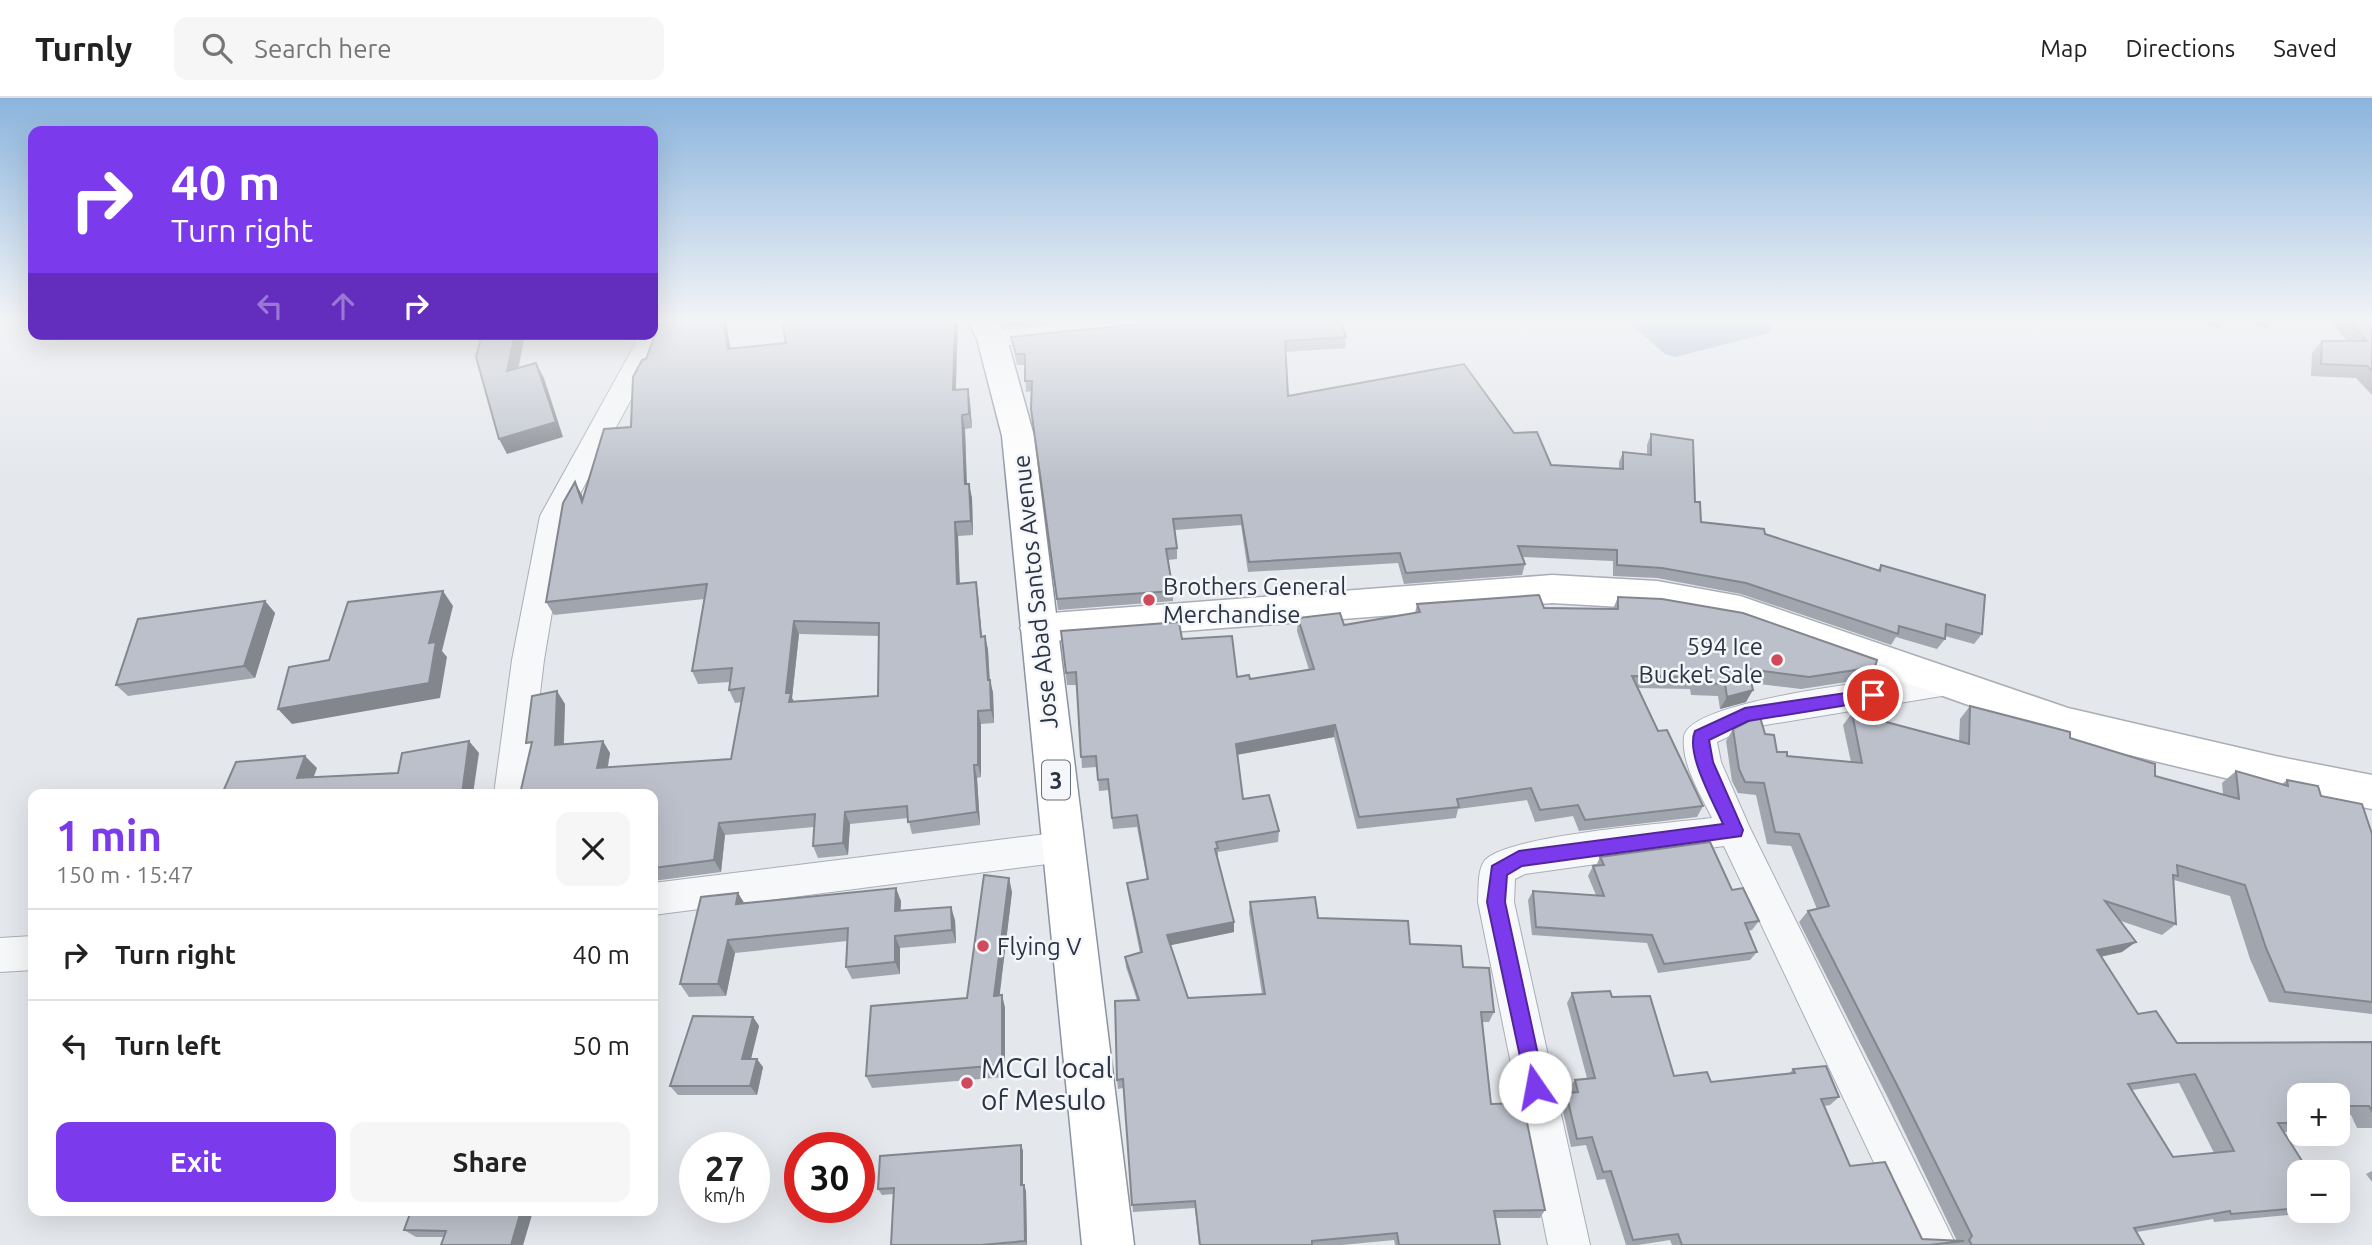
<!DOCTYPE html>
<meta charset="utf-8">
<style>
:root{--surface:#fff;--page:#f6f6f6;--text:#222;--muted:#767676;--line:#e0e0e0;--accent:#7c3aed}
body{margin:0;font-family:Ubuntu,sans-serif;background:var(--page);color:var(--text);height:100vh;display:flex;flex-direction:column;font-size:26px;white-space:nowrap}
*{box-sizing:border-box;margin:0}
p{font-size:23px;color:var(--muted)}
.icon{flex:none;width:38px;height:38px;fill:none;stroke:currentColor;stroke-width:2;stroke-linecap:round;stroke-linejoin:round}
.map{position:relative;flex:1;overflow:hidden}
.sheet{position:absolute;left:28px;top:691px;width:630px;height:427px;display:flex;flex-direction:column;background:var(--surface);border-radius:14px;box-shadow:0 7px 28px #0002}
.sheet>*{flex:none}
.guide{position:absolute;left:28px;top:28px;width:630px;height:214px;border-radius:14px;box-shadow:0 7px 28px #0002;background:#7c3aed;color:#fff;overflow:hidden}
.controls{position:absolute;left:2287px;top:985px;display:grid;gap:14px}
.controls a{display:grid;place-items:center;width:63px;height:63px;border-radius:14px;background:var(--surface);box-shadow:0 7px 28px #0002;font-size:35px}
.speed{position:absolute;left:679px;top:1034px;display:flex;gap:14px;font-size:35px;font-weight:700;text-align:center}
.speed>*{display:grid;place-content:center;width:91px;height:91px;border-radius:50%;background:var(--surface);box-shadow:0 7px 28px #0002;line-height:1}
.speed small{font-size:18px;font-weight:400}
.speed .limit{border:10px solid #d22;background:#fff;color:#111}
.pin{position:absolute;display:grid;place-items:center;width:60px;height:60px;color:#fff;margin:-30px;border:4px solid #fff;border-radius:50%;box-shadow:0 2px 7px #0007}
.me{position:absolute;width:77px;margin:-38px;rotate:348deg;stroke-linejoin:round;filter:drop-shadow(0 0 5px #0008)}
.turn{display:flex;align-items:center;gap:24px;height:147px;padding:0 28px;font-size:32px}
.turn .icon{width:91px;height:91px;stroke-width:2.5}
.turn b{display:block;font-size:49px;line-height:60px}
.lanes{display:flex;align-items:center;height:66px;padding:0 28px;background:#0003;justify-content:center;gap:35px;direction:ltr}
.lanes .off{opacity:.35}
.round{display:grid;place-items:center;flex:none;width:74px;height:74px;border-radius:14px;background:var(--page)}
.headline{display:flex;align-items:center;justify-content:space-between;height:119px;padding:0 28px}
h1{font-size:42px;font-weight:600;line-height:52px;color:var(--accent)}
.button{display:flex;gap:14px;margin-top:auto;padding:14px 28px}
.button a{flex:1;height:80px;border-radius:14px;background:var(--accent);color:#fff;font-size:28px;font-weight:600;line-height:80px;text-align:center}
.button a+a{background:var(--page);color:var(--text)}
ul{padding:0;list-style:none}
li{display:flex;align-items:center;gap:21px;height:91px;padding:0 28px;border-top:2px solid var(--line)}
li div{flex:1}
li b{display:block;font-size:26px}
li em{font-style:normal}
header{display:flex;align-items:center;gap:42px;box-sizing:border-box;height:98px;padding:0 35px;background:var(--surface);border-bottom:2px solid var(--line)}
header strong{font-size:33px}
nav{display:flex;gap:38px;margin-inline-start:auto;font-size:24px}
.search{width:490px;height:63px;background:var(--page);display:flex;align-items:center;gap:18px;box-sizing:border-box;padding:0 24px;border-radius:14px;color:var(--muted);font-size:26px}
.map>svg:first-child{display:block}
</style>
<header>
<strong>Turnly</strong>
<div class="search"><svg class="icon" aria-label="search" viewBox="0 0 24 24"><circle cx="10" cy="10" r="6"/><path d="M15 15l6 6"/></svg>Search here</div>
<nav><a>Map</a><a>Directions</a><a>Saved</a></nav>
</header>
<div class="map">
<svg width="2372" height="1147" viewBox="0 0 2372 1147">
<rect width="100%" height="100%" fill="#e4e7ec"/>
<polygon fill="#9fb4cc" points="1627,223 1768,223 1773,229 1769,235 1675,259 1665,256"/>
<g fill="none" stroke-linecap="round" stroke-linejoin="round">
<defs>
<g id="minor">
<polygon points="1097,223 1180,223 1177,228 1168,231 992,249 983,247 979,241 983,235 992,233"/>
<polygon points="653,229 663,236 660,248 568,418 544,562 528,696 494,696 512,562 540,418 634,248 637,236 653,236"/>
<path d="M1949,573L1960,577L1965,586L1960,595L1747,630L1717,644L1721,664L1749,728L1956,1147H1913L1724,748L1525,776L1515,781L1514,804L1590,1147H1548L1478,804C1479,792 1477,772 1485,762C1508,737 1671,725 1712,720C1701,697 1681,666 1684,639C1687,600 1911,579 1949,573Z"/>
<polygon points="1063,734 1075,738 1080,749 1075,760 1063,764 653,817 653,785"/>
<polygon points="33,838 33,872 0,874 0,840"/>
</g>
<polygon id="secondary" points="1552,477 1657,483 1740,498 2068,610 2275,658 2372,677 2372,711 2275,692 2067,642 1737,525 1657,511 1552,505 1039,544 1026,540 1020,530 1026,520 1039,516"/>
<polygon id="trunk" points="968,223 998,223 1007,241 1034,338 1134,1147 1082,1147 1002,338 977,241"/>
</defs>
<use href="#minor" stroke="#a9aeb7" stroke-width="2"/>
<use href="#secondary" stroke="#a9aeb7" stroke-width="3"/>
<use href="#trunk" stroke="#8b94a3" stroke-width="3"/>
<use href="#minor" fill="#f7f8fa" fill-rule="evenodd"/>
<use href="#secondary" fill="#fff" fill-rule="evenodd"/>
<use href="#trunk" fill="#fff" fill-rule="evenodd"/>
</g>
<g fill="#a1a5ae" fill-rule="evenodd">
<path d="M656,223H727V230L730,250L786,245L782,223H958L956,292L968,291L970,305L972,330L965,331L967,386L972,400L973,437L958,438L960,486L976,484L978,497L982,539L985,538L988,552L990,582L993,595L994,625L981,626V679L977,680L980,727L912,736L908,720L850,726L848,757L818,760L813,748L814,729L725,737L721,774L653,783V696L530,651L565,606L564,646L610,655L608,669L731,661L742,604L735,605L729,592L730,584L698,586L692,573L704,501L554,517L546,504L583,400L631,329L646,261L658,228ZM799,536L879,538L878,598L794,603L792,600Z"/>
<polygon points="1002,223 1074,223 1005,229"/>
<polygon points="2194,223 2224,223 2218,230"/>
<polygon points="2238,223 2273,223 2268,230"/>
<polygon points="2330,223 2372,223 2372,297 2356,280 2311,278 2312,255 2322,243 2347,243"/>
<polygon points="1011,239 1346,239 1345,250 1286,254 1288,298 1514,335 1551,367 1619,371 1619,364 1623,354 1647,357 1647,347 1651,336 1695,404 1701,424 1765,436 1878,472 1881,467 1982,536 1974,546 1945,538 1945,541 1937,551 1896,539 1891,547 1741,496 1657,480 1613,478 1613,463 1522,459 1525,466 1522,477 1404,486 1398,465 1248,474 1241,427 1175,432 1177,450 1177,461 1168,462 1173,493 1173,503 1058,512 1031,311 1031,293 1026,294 1025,267 1017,267"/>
<polygon points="1618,499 1875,569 1866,581 1801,591 1751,585 1746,604 1720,611 1718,598 1691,597 1690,591 1638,590 1658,633 1703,708 1697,719 1579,733 1573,718 1535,724 1527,702 1458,711 1456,720 1357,731 1334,639 1237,657 1243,701 1279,733 1278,744 1218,754 1218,761 1234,824 1234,834 1170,847 1188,900 1262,896 1249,815 1250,804 1318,820 1410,846 1463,869 1494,914 1489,924 1482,924 1491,1006 1545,1112 1540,1120 1495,1120 1500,1147 1395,1147 1394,1142 1342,1147 1199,1147 1195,1110 1133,1114 1123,990 1118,991 1117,982 1137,902 1126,869 1125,859 1140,855 1128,795 1127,785 1147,781 1137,729 1113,731 1109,692 1099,693 1097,669 1082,670 1077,587 1067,587 1061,533 1182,541 1237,579 1250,581 1309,572 1297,533 1298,520 1344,527 1415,515 1417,506 1613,511"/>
<polygon points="265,503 275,515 255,580 128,598 116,587"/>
<path d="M1970,608L2070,640L2155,678L2223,696L2222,685L2236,673L2282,686L2287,682L2321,698L2372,736V916L2269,904L2250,861L2230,798L2174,782L2176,826L2162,837L2121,823L2122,854L2101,859L2138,916L2177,945L2372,944V1030H2357L2351,1017H2338V998H2300V1033L2284,1034L2300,1074V1113H2316L2310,1115L2214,1124L2213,1121L2137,1134L2144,1147H1672L1670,1142L1638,1147H1626L1605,1081L1597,1082L1586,1047L1571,1049L1561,1004L1566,995H1570L1569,990L1575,982L1587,980L1567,905L1572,895L1612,899L1674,978L1711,984L1789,976L1793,971L1839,999L1830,1007L1824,1008L1850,1068L1922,1141L1957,1143L1888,1000L1799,824L1808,813L1817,811L1791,748L1767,746L1756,697L1738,695L1732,683L1726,643L1733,631L1765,636L1777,654L1787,658L1851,664L1843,627L1852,615L1959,643L1960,621ZM2179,985L2214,1055L2173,1059L2132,992Z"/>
<polygon points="1600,759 1732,792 1759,823 1752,832 1748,833 1757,854 1750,862 1658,875 1647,845 1532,837 1528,802 1533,793 1596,797 1588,778 1593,768 1596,768"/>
<polygon points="1012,794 999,898 1002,897 1005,910 1005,979 872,990 866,978 967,900"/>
<polygon points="738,795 744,805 901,803 900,812 955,822 956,845 900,850 900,876 852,881 846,869 847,843 735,855 726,898 689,899 680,886"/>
<polygon points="753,919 759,928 751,961 763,969 757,997 678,997 670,988"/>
<polygon points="1021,1047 1023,1053 1023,1087 1026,1093 1027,1147 891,1147 894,1096 882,1097 878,1091"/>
<polygon points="2372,1073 2372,1084 2366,1076"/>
<polygon points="411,1113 533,1113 523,1147 441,1147 444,1139 416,1139 404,1132"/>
</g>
<g fill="#83868d">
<polygon points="723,223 727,223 727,230 733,265 728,251"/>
<polygon points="955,223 958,223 955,306 953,292"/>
<polygon points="515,236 525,236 515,288 507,273"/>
<polygon points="536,265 544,280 563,339 507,356 499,341"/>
<polygon points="968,291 970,305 972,330 969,316"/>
<polygon points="962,317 965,331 967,400 965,386"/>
<polygon points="575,384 582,397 589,418 582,404"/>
<polygon points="969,386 972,400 973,437 971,423"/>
<polygon points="955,424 958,438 960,499 957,486"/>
<polygon points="976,484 978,497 983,552 981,539"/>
<polygon points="443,493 453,508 442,553 447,559 440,600 292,626 278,611 429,545"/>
<polygon points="265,503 275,515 255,580 244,568"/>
<polygon points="794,523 799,536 792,600 796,608 794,617 786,595"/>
<polygon points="985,538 988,552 990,595 988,582"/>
<polygon points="990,582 993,595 994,625 991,612"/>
<polygon points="1753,592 1746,604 1720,611 1727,599"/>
<polygon points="557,593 565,606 563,660 555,647"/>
<polygon points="978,613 981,626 981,679 978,667"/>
<polygon points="1335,627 1334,639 1235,657 1236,646"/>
<polygon points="469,643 479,655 473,696 462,696"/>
<polygon points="603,643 610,655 605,682 597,670"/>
<polygon points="305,658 317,670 309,692 297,680"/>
<polygon points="974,667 977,680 980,727 977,714"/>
<polygon points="845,714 850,726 848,757 843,745"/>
<polygon points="719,725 725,737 721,774 714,762"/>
<polygon points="1009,780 1012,794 998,911 994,898"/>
<polygon points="896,790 901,803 900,826 895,813"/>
<polygon points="738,795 746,808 736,806"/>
<polygon points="951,809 955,822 956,845 952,832"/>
<polygon points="1234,824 1234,834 1167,848 1167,837"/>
<polygon points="895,838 900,850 900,876 895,864"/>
<polygon points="728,842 735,855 726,898 718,886"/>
<polygon points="2136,844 2122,854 2083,862 2097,852"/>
<polygon points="1002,897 1005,910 1005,979 1002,967"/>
<polygon points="753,919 759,928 749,969 742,961"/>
<polygon points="757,961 763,969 757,997 750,988"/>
<polygon points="1021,1047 1023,1053 1023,1093 1021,1087"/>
<polygon points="1024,1087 1026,1093 1027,1147 1025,1143"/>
<polygon points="521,1113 533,1113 523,1147 511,1147"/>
</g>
<g fill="#bbc0ca" stroke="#83868d" stroke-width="2" fill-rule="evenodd">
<path d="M660,223H723L728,251L786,245L782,223H955L953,292L968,291L969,316L962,317L965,386H969L971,423L955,424L957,486L976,484L981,539L985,538L988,582H990L991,612L978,613V667H974L977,714L908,724L907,708L845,714L843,745L813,748L815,716L719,725L714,762L653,770V696H520L532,644L526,645L532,598L557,593L555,647L603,643L597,670L731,661L744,590L729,592L732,570L692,573L707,486L546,504L563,405L575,384L582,404L604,331L631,329L633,279L642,262L646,261ZM794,523L879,525L878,598L789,604L791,595H786Z"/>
<polygon points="1169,223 1341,223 1346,239 1285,243 1288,298 1464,266 1514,335 1537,334 1551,367 1623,371 1623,354 1651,357 1651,336 1693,342 1695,404 1700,404 1701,424 1764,431 1765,436 1880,473 1881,467 1985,497 1982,536 1946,526 1945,541 1899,528 1898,536 1746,485 1662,470 1617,467 1617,452 1518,448 1525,466 1406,475 1400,455 1249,464 1241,417 1173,421 1177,450 1166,451 1173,493 1057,501 1031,311 1032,283 1025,283 1025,256 1016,256 1011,239"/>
<polygon points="2350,223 2372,223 2372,273 2367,268 2321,266 2322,243 2367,243"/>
<polygon points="482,236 515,236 507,273 536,265 556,324 499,341 476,259"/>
<polygon points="443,493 429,545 436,544 429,585 278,611 289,569 329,562 348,504"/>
<polygon points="1539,497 1544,510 1618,511 1618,499 1662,501 1743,515 1877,562 1875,569 1809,579 1748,571 1753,592 1727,599 1725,586 1697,585 1696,579 1632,578 1658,633 1667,632 1703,708 1585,722 1578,707 1540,712 1531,690 1457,701 1459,709 1359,719 1335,627 1236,646 1243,701 1269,697 1279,733 1216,744 1218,750 1215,751 1234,824 1167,837 1188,900 1265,896 1250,804 1315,799 1318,820 1408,823 1410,846 1461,848 1463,869 1489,870 1494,914 1481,914 1491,1006 1523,1005 1545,1112 1494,1113 1500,1147 1399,1147 1397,1135 1312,1143 1312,1147 1200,1147 1195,1103 1132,1107 1123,981 1117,982 1115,903 1139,902 1125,859 1142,854 1127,785 1148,781 1137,717 1112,720 1108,681 1098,682 1096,658 1081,659 1076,574 1066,575 1061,533 1179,524 1182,541 1232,538 1237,579 1249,577 1250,581 1314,571 1298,520 1340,515 1344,527 1420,514 1417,506"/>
<polygon points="265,503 244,568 116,587 138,521"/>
<path d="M1970,608L2070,634V640L2155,666V678L2239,701L2236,673L2288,688L2287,682L2318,688L2321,698L2362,706L2372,736V904L2285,894L2266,850L2245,787L2177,767L2178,778L2173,777L2176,826L2105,803L2136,844L2097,852L2138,916L2156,913L2177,945L2372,944V1013L2369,1008H2338V998H2300V1025H2278L2309,1074H2300V1110L2231,1116L2230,1113L2134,1130L2144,1147H1972L1969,1142L1972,1138L1899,991L1808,813L1829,808L1799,736L1775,734L1764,685L1745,684L1739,671L1733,631L1755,620L1760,619L1765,636L1774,637L1777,654H1787V658L1862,665L1852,615L1969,646ZM2195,976L2234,1053L2173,1059L2128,986Z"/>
<polygon points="469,643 462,696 222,696 236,664 305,658 297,680 398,675 402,655"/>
<polygon points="1710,744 1732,792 1743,790 1759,823 1745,825 1757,854 1664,866 1652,837 1536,829 1533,793 1604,798 1593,768 1604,767 1600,759"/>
<polygon points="984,777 1009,780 994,898 1002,897 1002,967 866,978 871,908 967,900"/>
<polygon points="896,790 895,813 951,809 952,832 895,838 895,864 846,869 848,830 728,842 718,886 680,886 701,799 738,795 736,806"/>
<polygon points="1610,893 1612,899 1650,898 1674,978 1707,974 1711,984 1795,975 1793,971 1826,968 1839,999 1821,1001 1850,1068 1885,1064 1922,1141 1964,1143 1929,1147 1682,1147 1678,1136 1633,1142 1611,1073 1603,1074 1592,1039 1577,1041 1566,995 1578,994 1575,982 1595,980 1572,895"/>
<polygon points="693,918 753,919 742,961 757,961 750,988 670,988"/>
<polygon points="1021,1047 1021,1087 1024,1087 1025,1143 981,1147 891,1147 894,1090 878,1091 880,1058"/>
<polygon points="411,1113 521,1113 511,1147 441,1147 446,1133 404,1132"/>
</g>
<linearGradient id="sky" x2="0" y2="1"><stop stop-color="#8bb4dd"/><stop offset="0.58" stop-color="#f3f4f6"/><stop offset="1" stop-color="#f3f4f6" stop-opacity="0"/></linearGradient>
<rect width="2372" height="383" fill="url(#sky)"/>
<path fill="#7c3aed" stroke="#51269a" stroke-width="2" d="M1873,591L1881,597L1878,602L1748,623L1709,642L1713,664L1743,732L1741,738L1522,768L1507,777L1505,804L1545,989L1543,996L1535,999L1528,996L1487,804L1492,768L1519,753L1723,726C1714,705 1685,655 1695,633L1745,610Z"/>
<g fill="#d1495b" stroke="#f4f6f9" stroke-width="2.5">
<circle cx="1149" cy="502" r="7"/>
<circle cx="1777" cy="562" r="7"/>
<circle cx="983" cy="848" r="7"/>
<circle cx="967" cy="985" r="7"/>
</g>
<g text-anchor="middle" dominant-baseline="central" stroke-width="5" stroke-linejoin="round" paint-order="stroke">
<rect fill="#f4f6f9" stroke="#676e7b" stroke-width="2" x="1042" y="662.5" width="28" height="39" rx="5"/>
<g font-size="23" font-weight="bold" fill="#2b3445">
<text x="1056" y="682">3</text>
</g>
<g font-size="24" fill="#2b3445" stroke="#f4f6f9" text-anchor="start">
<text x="1163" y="488">Brothers General<tspan x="1163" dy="28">Merchandise</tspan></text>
<text x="1763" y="548" text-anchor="end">594 Ice<tspan x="1763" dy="28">Bucket Sale</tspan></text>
<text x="997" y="848">Flying V</text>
</g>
<g font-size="24" fill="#2b3445" stroke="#f4f6f9">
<text transform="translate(1035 494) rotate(-96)">Jose Abad Santos Avenue</text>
</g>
<g font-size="28" fill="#2b3445" stroke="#f4f6f9" text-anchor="start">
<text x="981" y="969">MCGI local<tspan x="981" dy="32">of Mesulo</tspan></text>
</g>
</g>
</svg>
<div class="controls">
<a>+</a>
<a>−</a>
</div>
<div class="speed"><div>27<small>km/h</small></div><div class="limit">30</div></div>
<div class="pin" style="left:1873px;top:597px;background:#d93025"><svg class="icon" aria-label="arrive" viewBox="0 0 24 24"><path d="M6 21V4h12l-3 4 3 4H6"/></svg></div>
<svg class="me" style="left:1535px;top:989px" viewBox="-20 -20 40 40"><circle r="19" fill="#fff"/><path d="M0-13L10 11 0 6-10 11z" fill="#7c3aed"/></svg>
<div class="guide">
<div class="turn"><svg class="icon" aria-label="right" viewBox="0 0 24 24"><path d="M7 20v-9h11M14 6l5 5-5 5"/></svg><div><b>40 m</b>Turn right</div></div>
<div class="lanes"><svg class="icon off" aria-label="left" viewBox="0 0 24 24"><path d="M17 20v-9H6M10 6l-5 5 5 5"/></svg><svg class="icon off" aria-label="ahead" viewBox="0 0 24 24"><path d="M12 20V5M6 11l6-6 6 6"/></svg><svg class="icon" aria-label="right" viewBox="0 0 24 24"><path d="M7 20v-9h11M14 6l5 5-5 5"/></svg></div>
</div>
<section class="sheet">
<div class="headline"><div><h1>1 min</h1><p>150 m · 15:47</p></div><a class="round"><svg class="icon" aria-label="close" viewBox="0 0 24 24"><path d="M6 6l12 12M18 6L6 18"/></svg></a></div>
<ul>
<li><svg class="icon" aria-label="right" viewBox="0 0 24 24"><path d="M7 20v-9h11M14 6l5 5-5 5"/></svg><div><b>Turn right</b></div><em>40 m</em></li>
<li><svg class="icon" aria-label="left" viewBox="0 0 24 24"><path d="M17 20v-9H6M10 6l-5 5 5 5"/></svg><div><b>Turn left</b></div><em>50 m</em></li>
</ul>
<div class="button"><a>Exit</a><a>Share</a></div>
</section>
</div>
